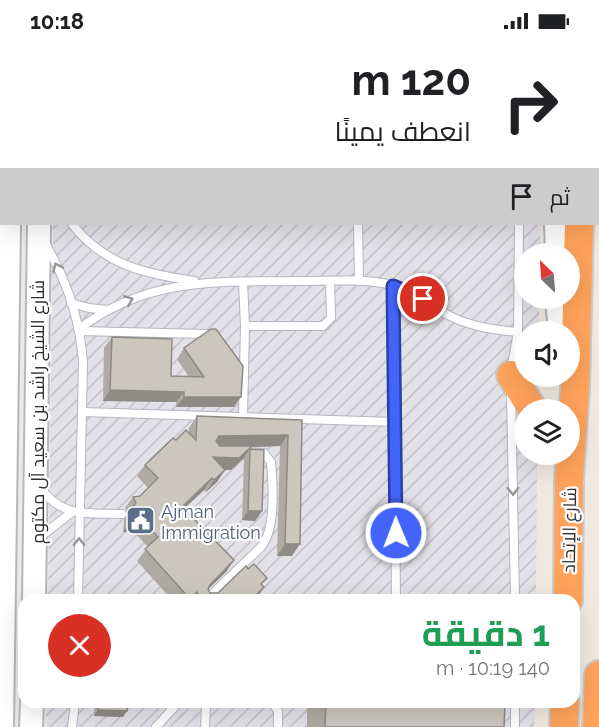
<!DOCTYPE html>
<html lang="ar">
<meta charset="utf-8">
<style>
:root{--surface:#fff;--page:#f2f2f2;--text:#202124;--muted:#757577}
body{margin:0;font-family:Raleway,Cairo,sans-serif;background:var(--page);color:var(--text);direction:rtl;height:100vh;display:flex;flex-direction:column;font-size:22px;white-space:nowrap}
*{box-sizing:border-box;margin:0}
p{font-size:20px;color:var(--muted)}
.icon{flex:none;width:33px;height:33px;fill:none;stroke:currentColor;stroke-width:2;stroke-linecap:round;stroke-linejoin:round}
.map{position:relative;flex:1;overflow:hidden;direction:ltr}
.side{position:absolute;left:18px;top:552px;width:562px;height:114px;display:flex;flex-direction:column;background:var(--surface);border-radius:18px;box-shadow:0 6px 24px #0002;direction:rtl}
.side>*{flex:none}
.top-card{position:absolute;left:0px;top:0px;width:600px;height:183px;box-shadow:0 6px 24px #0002;direction:rtl;background:#fff;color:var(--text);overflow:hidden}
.needle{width:39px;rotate:335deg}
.tools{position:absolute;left:514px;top:201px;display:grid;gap:12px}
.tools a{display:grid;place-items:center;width:66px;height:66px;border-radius:50%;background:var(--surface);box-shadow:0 6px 24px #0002;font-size:30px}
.pin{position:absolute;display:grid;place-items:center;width:51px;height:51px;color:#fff;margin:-26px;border:3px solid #fff;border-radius:50%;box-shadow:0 2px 6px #0007}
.me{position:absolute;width:66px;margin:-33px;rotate:359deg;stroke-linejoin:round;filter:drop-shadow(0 0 4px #0008)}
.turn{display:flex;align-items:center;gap:21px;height:126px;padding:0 30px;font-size:27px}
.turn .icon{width:78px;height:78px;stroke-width:2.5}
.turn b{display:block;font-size:42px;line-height:51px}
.then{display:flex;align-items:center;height:57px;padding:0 30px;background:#0003;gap:12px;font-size:22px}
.round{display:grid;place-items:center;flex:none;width:63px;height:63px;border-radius:32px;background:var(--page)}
.head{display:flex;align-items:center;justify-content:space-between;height:102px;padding:0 30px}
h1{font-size:36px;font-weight:700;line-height:45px;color:#1e9e55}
.status{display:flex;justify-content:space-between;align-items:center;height:42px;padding:0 30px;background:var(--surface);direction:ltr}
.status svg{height:16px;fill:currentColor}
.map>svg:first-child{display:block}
</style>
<div class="status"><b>10:18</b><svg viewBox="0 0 49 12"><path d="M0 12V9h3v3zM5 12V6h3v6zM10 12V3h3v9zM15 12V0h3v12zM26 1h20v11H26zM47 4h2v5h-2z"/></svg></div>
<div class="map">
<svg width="599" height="685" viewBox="0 0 599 685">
<defs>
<pattern id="industrial-furrows" width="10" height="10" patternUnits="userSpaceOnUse" patternTransform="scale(1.5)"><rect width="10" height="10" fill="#e3e1e8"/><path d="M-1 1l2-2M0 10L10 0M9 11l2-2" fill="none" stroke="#c3c1c7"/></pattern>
</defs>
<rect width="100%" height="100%" fill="#efe9e1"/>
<g fill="url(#industrial-furrows)">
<polygon points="56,0 542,0 56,2"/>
<polygon points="53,182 540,182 540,211 525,212 525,256 539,257 539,289 525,290 525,334 538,335 538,367 525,368 525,412 537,413 536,558 48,558"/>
<polygon points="46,660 535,660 534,685 46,685"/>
</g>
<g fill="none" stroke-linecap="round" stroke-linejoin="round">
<defs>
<g id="lane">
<polyline points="65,2 65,0"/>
<polyline points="93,2 93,0"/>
<polyline points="261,2 261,0"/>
<path d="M72,182C105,224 144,231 194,239"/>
<polyline points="358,182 359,239"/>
<path d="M46,203C67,239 80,279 83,320L78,558"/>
<polyline points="243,240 245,284 243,375"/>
<polyline points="393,244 396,558"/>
<polyline points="71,261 89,266 108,268"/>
<polyline points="245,284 323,284 331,276 330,239"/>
<path d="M79,287C147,235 216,240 296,239C327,239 361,236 392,243C414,249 431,265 452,275C473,285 495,288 518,290"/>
<polyline points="79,289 207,292"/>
<polyline points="511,329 518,290 519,182"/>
<polyline points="511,350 515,558"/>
<polyline points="82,370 394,380"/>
<path d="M40,445C60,476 90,471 122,472"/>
<polyline points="39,496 72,470"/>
<path d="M206,558L261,505C276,487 273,444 271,420L264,411L238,410"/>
<polyline points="272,660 278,669 278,685"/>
<polyline points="515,660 515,685"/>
<polyline points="72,685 75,660"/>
<polyline points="156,685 179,660"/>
<polyline points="205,685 206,665 209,660"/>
</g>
<g id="secondary">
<polyline points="554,0 554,2"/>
<polyline points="14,2 14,0"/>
<polyline points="43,2 43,0"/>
<polyline points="0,109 2,107"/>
<polyline points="0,156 2,156"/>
<polyline points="556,182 557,212"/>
<polyline points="557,256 560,290"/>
<polyline points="34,558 39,182"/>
<polyline points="2,685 9,182"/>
<polyline points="31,685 32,660"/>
</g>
<g id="highway">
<polyline points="583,2 583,0"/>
<polyline points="511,333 533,368"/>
<polyline points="568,558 569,436 575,346 579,182"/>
<polyline points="564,685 565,660"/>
<polyline points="597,685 599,633"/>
</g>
</defs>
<use href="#lane" stroke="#b4b7c1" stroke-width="10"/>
<use href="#secondary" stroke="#b4b7c1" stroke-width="26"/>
<use href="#highway" stroke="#c9c9c9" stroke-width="32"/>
<use href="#lane" stroke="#fff" stroke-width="8"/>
<use href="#secondary" stroke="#fff" stroke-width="22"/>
<use href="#highway" stroke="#ffa35c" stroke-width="28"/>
</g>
<g fill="#afaba4">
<rect x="403" y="0" width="37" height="2"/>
<polygon points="112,295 171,334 189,335 177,317 184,306 234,365 176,365 176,360 103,359 104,306"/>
<polygon points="197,374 302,378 292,514 277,514 280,404 251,405 244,416 231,428 225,428 217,440 206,450 204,448 184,467 234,518 226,530 208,547 210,551 218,551 262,543 255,558 172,558 137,519 148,505 133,489 123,490 124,478 128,472 125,466 133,455 140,454 148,446 137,434 145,423 176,398 189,391 189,386"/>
<polygon points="250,407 262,469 255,479 242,478 244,416"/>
<polygon points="95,660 128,660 123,675 94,674"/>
<polygon points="307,660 505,660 504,685 307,685"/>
</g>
<g fill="#8e8b86">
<polygon points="110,348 184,350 176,360 103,359"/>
<polygon points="184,355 241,355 234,365 176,365"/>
<polygon points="288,393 280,404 251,405 244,416 231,428 205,427 211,405 219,394"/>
<polygon points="225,428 217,440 206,450 214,438"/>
<polygon points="212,436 204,448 174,476 182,465"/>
<polygon points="248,469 262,469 255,479 242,478"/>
<polygon points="132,478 141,478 133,489 123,490"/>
<polygon points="285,502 300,502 292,514 277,514"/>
<polygon points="234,518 226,530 201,554 210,543"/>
<polygon points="264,545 256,557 255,558 251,558"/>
<polygon points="98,668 127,669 123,675 94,674"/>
</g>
<g fill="#cbc7bf" stroke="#8e8b86" stroke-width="1.5">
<rect x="411" y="0" width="29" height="2"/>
<polygon points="211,287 216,287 243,324 241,355 184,355 184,350 110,348 112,295 172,297 171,334 204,335 184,306"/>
<polygon points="197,374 302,378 300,502 285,502 288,393 219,394 216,399 220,404 252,404 239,416 213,415 225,428 214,438 212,436 182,465 234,518 210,543 208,547 210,551 218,551 246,524 248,527 254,522 267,536 261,542 264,545 251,558 200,558 197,550 190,557 145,507 158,495 141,478 132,478 132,466 136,461 133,455 140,454 158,436 145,423 173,396 176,398 186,388 196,398"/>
<polygon points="250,407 264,408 262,469 248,469"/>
<polygon points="99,660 128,660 127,669 98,668"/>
<polygon points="326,660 505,660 504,685 325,685"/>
</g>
<defs><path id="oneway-chevron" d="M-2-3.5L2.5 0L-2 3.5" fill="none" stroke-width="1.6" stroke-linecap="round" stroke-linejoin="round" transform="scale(1.5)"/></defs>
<g stroke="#969696">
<use href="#oneway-chevron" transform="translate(57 225) rotate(-114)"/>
<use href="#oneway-chevron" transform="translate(129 258) rotate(-22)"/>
<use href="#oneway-chevron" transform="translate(513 449) rotate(89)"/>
<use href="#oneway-chevron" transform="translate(79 500) rotate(-89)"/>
</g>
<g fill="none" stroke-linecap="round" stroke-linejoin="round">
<defs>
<polyline id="route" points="396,491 393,244 423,257"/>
</defs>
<use href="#route" stroke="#2b41a3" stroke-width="15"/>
<use href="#route" stroke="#4264fb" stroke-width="10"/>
</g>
<defs>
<symbol id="civic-square" viewBox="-11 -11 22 22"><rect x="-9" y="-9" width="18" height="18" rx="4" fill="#5c6f8a" stroke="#fff"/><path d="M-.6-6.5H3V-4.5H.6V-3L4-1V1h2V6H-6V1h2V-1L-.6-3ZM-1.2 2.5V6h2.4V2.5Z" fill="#fff"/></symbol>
</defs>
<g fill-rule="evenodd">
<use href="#civic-square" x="124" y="462" width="33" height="33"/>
</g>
<g text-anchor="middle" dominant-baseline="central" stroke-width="4.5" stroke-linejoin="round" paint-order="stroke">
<g font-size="18" fill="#2e2e2e" stroke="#fff">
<text transform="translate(37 370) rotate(-90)">شارع الشيخ راشد بن سعيد آل مكتوم</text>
<text transform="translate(569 488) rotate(-89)">شارع الإتحاد</text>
</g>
<g font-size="18" fill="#4e5e75" stroke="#fff" text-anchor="start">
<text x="161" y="469">Ajman<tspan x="161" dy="21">Immigration</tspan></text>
</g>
</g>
</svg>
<div class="tools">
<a><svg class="needle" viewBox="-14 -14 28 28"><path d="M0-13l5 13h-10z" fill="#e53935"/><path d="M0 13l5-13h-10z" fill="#757577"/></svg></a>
<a><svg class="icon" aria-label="sound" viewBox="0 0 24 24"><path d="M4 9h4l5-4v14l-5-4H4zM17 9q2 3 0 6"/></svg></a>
<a><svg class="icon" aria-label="layers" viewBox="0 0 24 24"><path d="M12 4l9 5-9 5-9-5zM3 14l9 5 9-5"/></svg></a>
</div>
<div class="pin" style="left:423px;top:257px;background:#d93025"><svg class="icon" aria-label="arrive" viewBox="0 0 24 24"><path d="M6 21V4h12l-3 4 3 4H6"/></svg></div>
<svg class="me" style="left:396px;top:491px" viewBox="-20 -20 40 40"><circle r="17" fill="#4264fb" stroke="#fff" stroke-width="3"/><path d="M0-11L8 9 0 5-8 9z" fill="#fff"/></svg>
<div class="top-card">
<div class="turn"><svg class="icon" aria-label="right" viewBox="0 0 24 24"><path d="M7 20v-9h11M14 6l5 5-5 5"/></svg><div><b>120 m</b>انعطف يمينًا</div></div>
<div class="then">ثم<svg class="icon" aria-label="arrive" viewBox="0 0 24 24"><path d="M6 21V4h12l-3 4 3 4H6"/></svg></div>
</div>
<section class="side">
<div class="head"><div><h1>1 دقيقة</h1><p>140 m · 10:19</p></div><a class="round" style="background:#d93025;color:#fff"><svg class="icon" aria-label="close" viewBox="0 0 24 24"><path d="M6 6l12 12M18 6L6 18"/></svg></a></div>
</section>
</div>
